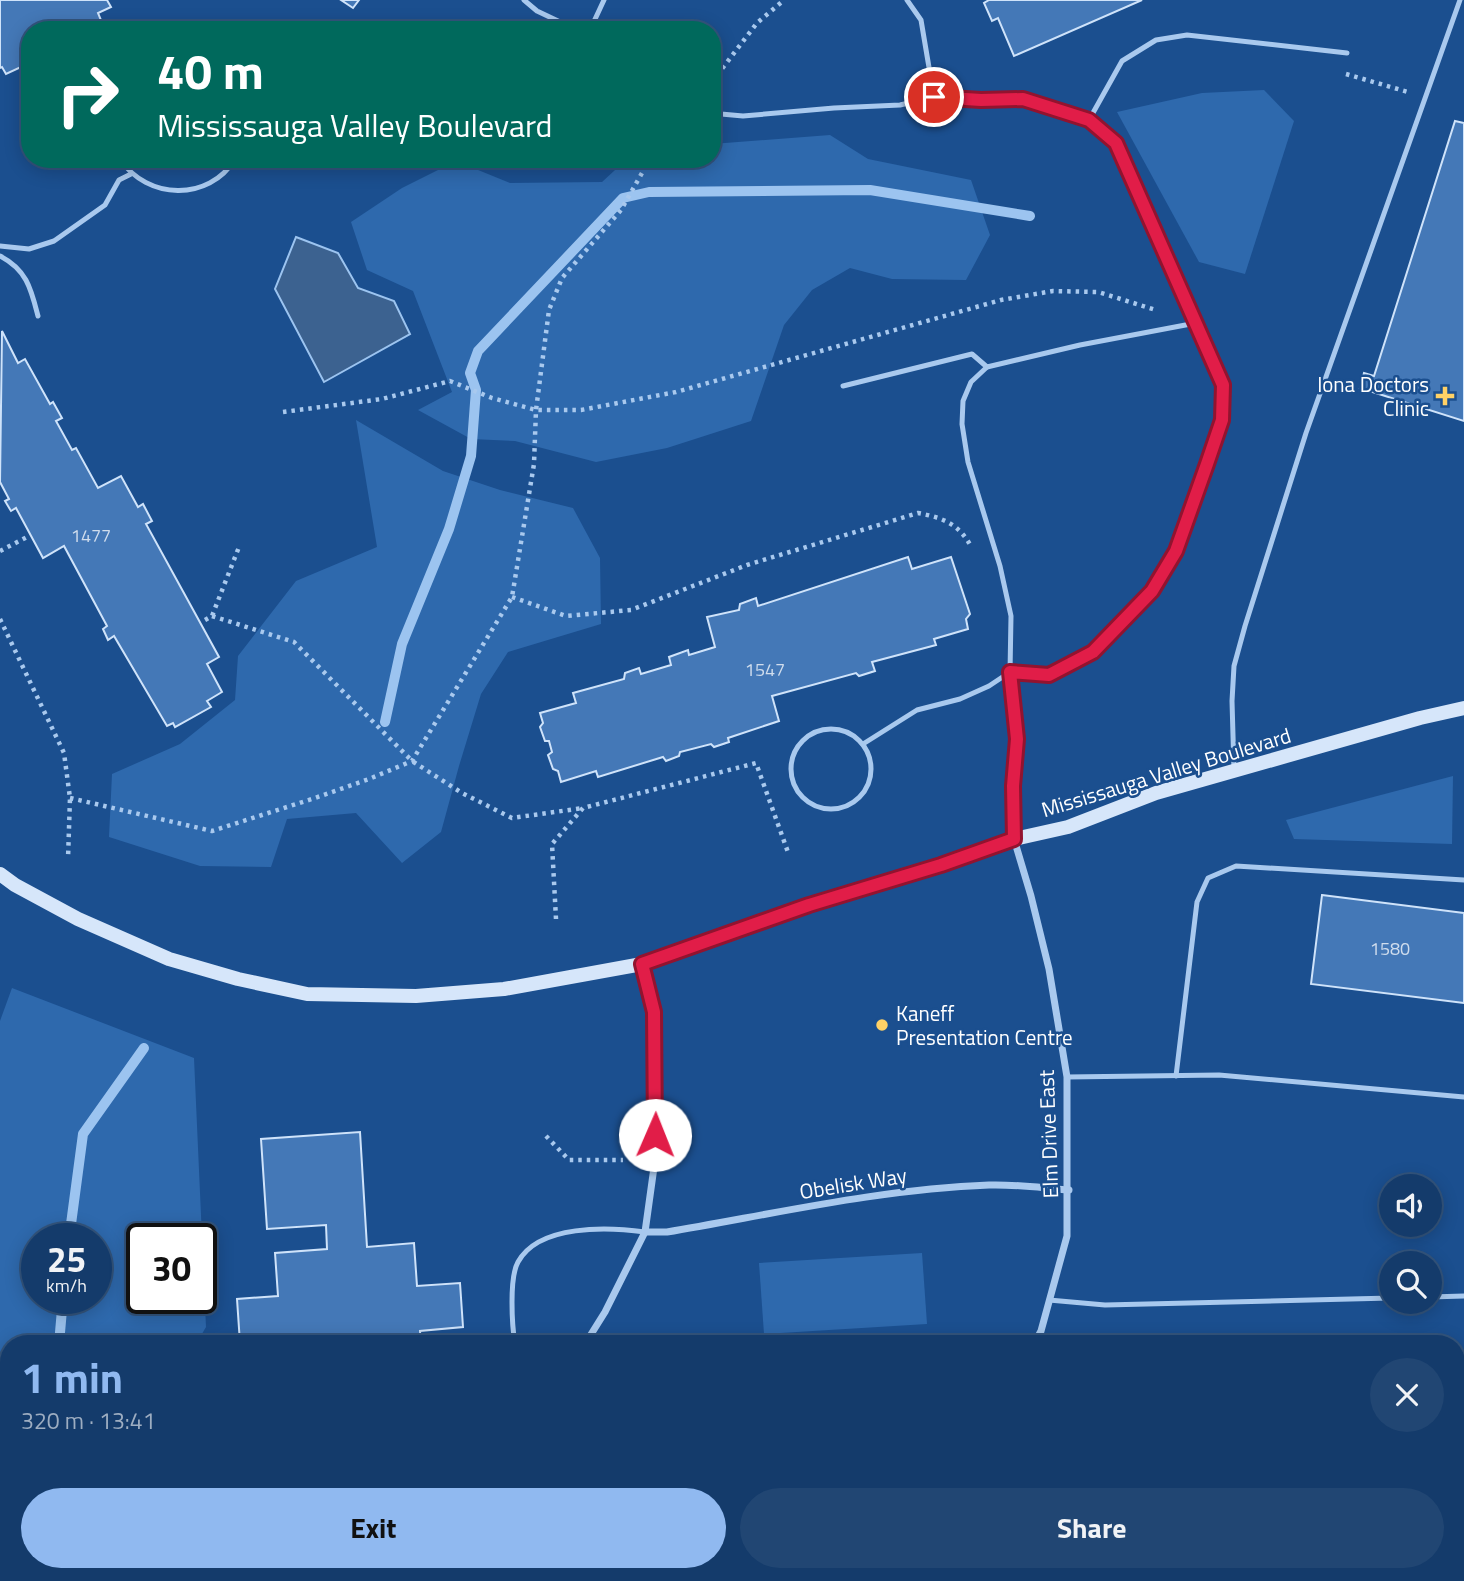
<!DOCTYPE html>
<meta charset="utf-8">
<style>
:root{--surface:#143b6b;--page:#214673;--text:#f1f3f6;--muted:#9dadc1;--line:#33557e;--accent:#90b9f0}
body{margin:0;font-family:"Titillium Web",sans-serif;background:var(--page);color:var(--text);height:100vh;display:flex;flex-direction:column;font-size:26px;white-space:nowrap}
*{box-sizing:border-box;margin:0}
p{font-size:23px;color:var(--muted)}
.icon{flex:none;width:38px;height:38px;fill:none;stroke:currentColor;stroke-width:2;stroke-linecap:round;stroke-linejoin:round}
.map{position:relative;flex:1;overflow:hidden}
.side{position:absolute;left:0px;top:1335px;width:1465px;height:247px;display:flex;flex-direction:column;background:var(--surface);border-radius:28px 28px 0 0;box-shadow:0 4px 18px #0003,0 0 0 2px var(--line)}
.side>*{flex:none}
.hud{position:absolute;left:21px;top:21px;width:700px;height:147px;border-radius:28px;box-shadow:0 4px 18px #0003,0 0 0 2px var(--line);background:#00695c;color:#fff;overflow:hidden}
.controls{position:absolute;left:1379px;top:1174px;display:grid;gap:14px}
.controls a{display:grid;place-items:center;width:63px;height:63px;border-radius:50%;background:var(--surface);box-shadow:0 4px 18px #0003,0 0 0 2px var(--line);font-size:35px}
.speed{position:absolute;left:21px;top:1223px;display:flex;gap:14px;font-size:35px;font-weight:700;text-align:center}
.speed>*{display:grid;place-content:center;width:91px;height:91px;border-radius:50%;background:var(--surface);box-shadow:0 4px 18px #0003,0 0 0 2px var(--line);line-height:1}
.speed small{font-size:18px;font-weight:400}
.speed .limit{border:4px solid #111;border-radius:10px;background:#fff;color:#111}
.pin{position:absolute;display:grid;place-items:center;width:60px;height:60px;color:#fff;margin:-30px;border:4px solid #fff;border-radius:50%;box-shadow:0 2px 7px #0007}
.me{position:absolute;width:77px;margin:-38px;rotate:1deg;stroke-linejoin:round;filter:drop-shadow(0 0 5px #0008)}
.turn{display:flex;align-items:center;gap:24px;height:147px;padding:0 21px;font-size:32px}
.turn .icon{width:91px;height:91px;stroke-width:2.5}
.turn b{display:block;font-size:49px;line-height:60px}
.round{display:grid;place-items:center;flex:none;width:74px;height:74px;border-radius:37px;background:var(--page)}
.summary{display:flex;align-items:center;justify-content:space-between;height:119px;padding:0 21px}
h1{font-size:42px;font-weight:700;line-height:52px;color:var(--accent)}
.primary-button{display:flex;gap:14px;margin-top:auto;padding:14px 21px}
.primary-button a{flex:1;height:80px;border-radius:42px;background:var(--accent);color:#111;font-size:28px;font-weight:700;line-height:80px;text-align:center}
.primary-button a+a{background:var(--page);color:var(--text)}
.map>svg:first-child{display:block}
</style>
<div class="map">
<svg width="1464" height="1581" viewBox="0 0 1464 1581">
<rect width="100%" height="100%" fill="#1b4f8f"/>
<g fill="#2e69ad" fill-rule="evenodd">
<polygon points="1264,90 1294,121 1245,274 1199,262 1117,112 1202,93"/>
<polygon points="830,135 868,159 971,180 990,235 966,280 892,279 850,268 812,290 784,325 751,421 667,448 596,462 515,441 471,439 418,410 452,392 413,291 367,270 351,222 402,188 456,161 510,183 602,182 627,159 712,159 712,144"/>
<polygon points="356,420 443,471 500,490 573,508 600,558 601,624 508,652 481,694 459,766 441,832 402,863 356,813 287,819 271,867 200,866 109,837 112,774 180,744 235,700 238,656 296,581 377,547"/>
<polygon points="1453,776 1452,844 1294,839 1286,820"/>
<path d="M12,988L194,1058L206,1327L196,1344H9V1573H113L109,1581H0V1021ZM96,1239V1298H37V1239ZM201,1239V1298H142V1239Z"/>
<polygon points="922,1253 927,1324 764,1334 759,1263"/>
<polygon points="1456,1378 1464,1379 1464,1479 1456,1478"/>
</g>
<polygon fill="#3c6290" stroke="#9cc4f0" stroke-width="2" points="296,237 338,253 358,288 394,301 410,334 324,382 275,289"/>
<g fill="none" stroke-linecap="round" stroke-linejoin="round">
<g stroke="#9cc4f0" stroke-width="10">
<polyline points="385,722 402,644 449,529 471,456 476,390 470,373 478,351 623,198 649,192 870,190 1030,216"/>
<polyline points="69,1239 83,1134 144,1048"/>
<polyline points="59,1344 63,1298"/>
<polyline points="0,1520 9,1501"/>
<polyline points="74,1573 75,1581"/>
</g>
</g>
<g fill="#4478b7" stroke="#cfe3fa" stroke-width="2">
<polygon points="0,0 107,0 111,7 98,13 105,30 30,30 30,67 23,66 6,74 2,67 0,68"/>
<polygon points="341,0 359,0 353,8"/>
<polygon points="989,0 1142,0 1014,56 998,18 992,21 984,3"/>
<polygon points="1455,121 1464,123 1464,421 1360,388 1364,373 1374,376"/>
<polygon points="2,331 18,363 25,359 50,404 53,402 62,418 56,421 72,450 76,448 98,488 121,476 138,507 143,504 152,521 146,524 219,657 207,664 222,692 207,701 211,707 175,727 173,723 167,726 114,636 108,640 103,629 107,626 64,546 43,558 16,508 11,511 5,501 9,499 0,482"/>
<polygon points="908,557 912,569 951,557 970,614 966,619 968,629 934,639 936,645 872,662 875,671 859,676 856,673 772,696 779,721 728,738 729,742 714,747 711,744 680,752 679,756 666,761 663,757 598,777 596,771 561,782 558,771 553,769 548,755 552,752 549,741 545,741 540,727 543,723 540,713 576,703 573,693 624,679 625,673 639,668 641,674 671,665 669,657 688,650 689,655 715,647 707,617 739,610 740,604 756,598 758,606"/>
<polygon points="1322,895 1464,913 1464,1003 1311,984"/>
<polygon points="360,1132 367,1247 414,1243 417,1286 460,1283 463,1327 420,1331 421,1344 281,1344 281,1340 240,1343 237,1299 278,1296 275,1253 327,1249 326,1225 267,1229 261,1139"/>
<polygon points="600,1573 743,1573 744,1581 601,1581"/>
<polygon points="1142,1573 1221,1573 1220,1581 1141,1581"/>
</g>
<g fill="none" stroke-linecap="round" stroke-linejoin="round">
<g stroke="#a9c9ee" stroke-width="4.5" stroke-dasharray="3.5 5" stroke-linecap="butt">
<polyline points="1346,74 1408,92"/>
<polyline points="712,82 757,23 784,0"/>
<polyline points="283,412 382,399 450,381 492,398 536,410 581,410 676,392 1001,300 1053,291 1098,292 1156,310"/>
<polyline points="0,551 27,537"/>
<path d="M512,597L566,616L631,610L747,565L918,513C944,518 959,524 972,548"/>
<polyline points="212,616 294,642 412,761 462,793 512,818 583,808"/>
<polyline points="0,619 64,753 70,798 68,859"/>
<polyline points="205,620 212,616 239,547"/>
<polyline points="70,798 212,831 315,798 369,779 412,761 512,597 534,464 536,410 549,310 562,278 621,210 650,159"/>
<polyline points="556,919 552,844 583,808 756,763 789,855"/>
<polyline points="546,1136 569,1160 623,1160"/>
<polyline points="257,1342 257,1344"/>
<polyline points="1120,1581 1121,1573"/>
</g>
<g stroke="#a9c9ee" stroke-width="5">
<polyline points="524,0 537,11 577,30"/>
<polyline points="907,0 921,20 934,97"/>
<polyline points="590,30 604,0"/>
<polyline points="712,109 721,114 743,116 834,108 900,105 934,97 981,100 1023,99 1089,120 1116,143 1223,385 1222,420 1176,551 1152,591 1093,652 1049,675 1010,672 989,686 960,699 917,710 863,744"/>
<polyline points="1089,120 1122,61 1156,40 1187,35 1347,53"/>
<path d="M120,159C147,200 209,202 235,159"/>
<polyline points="332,159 356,159"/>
<polyline points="234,163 247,159"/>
<polyline points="0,246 29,249 54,241 105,205 119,180 131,174"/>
<path d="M0,256C27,270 31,289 38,316"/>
<polyline points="843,386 972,354 987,367"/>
<circle cx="831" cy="769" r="40"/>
<polyline points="1234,770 1232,701 1234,666 1245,626 1306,433 1460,0"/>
<polyline points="1014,836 1013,786 1017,739 1010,672 1011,616 1000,566 968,462 962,424 963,401 971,382 987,367 1080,345 1196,323"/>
<polyline points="1176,1076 1197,902 1208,878 1236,866 1464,880"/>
<polyline points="1067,1077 1219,1075 1464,1097"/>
<polyline points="1430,1297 1464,1296"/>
<polyline points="1049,1300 1105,1305 1391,1298"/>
<path d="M515,1344C512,1326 509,1278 518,1262C539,1224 608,1227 645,1232"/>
<polyline points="549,1573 550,1581"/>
<polyline points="1092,1581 1093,1573"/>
</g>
<g stroke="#a9c9ee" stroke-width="7">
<polyline points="1014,839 1031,896 1049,969 1067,1077 1067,1236 1041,1331 1034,1344"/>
<path d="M645,1232H667C773,1214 881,1189 989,1185C1015,1184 1042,1188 1069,1190"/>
<polyline points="585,1344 605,1312 645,1232 655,1160 656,1036 654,1012 642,964"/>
<polyline points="380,1581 389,1573"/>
<polyline points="921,1581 925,1573"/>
</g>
<polyline stroke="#d6e6fa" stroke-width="14" points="0,874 15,885 78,919 169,959 238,979 307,994 416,996 504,989 642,964 809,905 941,865 1014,839 1068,827 1156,793 1420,718 1464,708"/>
</g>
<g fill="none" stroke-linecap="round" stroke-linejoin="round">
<defs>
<polyline id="route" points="655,1135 654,1012 642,964 809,905 941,865 1014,839 1013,786 1017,739 1010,672 1049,675 1093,652 1152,591 1176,551 1207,464 1222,420 1223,385 1116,143 1089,120 1023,99 981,100 934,97"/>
</defs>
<use href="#route" stroke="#92132f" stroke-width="18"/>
<use href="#route" stroke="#e11d48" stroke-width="12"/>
</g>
<g fill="#ffd166" stroke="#1b4f8f" stroke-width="2.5">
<path d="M1441.5 385.5h7v7h7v7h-7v7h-7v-7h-7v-7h7z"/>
<circle cx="882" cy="1025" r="7"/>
</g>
<g text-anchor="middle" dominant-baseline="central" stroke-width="5" stroke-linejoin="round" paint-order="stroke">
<g font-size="18" fill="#d0dded">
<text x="91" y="535">1477</text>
<text x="765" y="669">1547</text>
<text x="1390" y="948">1580</text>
</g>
<g font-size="21" fill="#fff" stroke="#1b4f8f" text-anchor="end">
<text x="1429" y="384">Iona Doctors<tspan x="1429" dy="24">Clinic</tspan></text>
<text x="896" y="1013" text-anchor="start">Kaneff<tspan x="896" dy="24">Presentation Centre</tspan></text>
</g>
<g font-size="21" fill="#fff" stroke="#1b4f8f">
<text transform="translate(1166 772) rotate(-17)">Mississauga Valley Boulevard</text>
<text transform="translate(1048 1134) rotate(-92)">Elm Drive East</text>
<text transform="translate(853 1183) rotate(-9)">Obelisk Way</text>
</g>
</g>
</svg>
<div class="controls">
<a><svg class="icon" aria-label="sound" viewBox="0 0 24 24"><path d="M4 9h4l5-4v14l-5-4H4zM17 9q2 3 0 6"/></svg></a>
<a><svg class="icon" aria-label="search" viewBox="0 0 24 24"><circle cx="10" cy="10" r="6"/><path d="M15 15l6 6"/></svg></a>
</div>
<div class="speed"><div>25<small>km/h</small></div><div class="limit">30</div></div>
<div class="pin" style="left:934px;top:97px;background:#d93025"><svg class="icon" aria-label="arrive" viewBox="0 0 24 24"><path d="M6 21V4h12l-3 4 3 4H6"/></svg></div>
<svg class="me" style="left:655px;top:1135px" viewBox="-20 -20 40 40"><circle r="19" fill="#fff"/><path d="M0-13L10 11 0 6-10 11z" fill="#e11d48"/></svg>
<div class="hud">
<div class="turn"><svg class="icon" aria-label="right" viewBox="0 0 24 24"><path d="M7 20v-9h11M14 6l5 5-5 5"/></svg><div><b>40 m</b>Mississauga Valley Boulevard</div></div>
</div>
<section class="side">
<div class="summary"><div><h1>1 min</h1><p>320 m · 13:41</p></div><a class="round"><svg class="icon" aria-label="close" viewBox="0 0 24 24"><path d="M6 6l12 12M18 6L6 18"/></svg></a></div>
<div class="primary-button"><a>Exit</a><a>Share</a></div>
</section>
</div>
